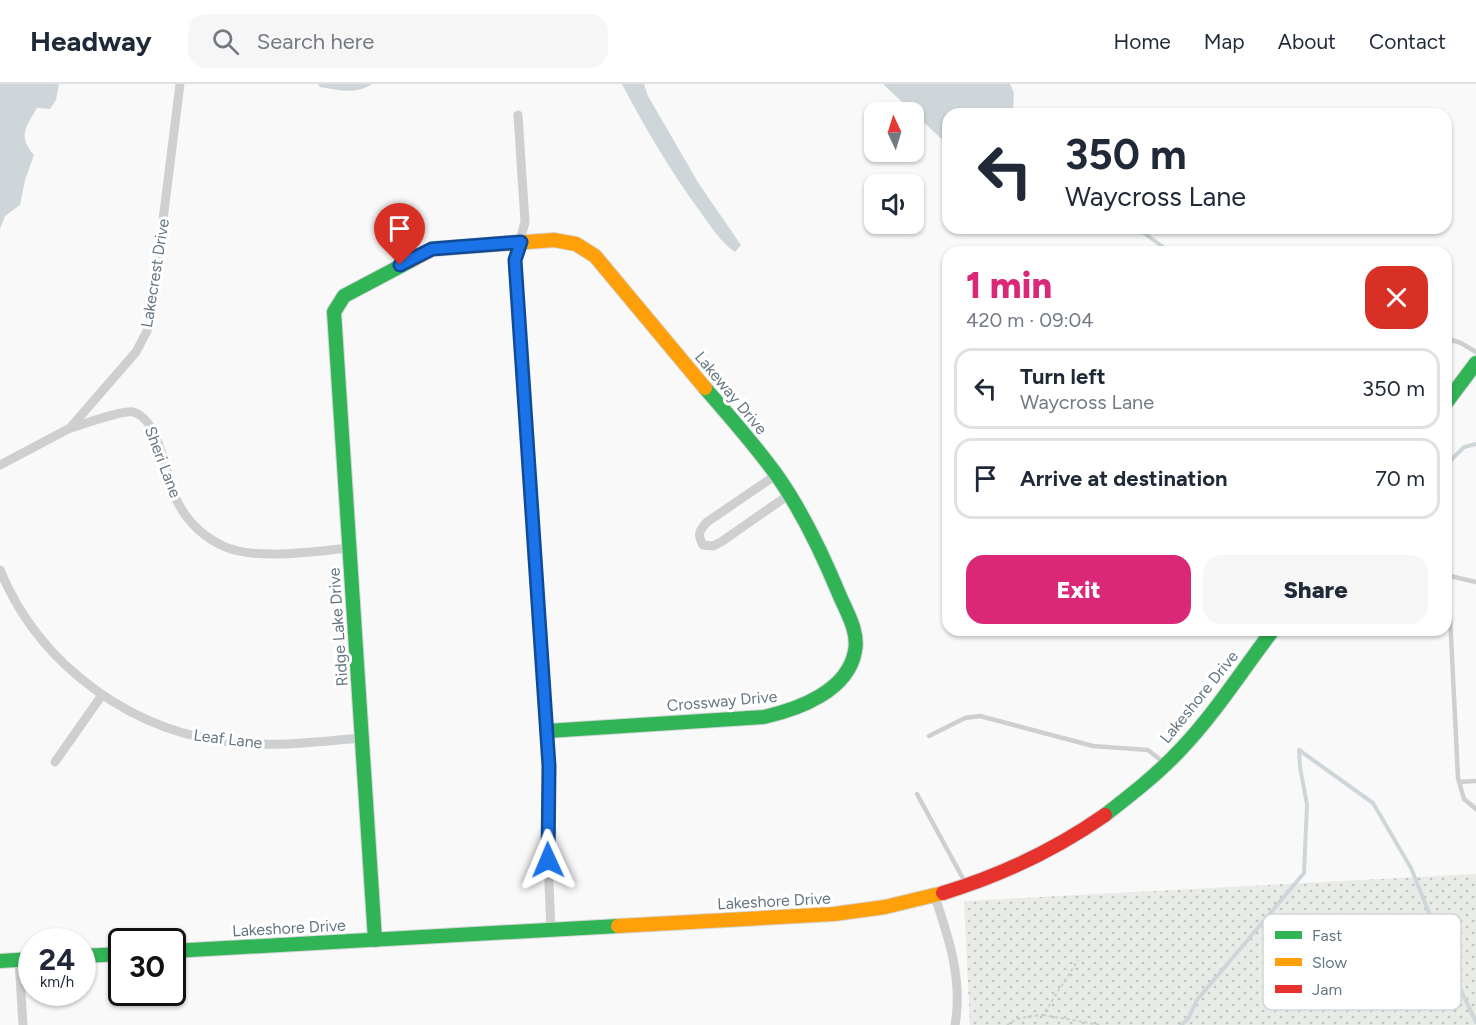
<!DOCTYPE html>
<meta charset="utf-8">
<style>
:root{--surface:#fff;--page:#f6f6f7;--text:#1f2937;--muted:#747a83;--line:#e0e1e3;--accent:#db2777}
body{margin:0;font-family:Figtree,sans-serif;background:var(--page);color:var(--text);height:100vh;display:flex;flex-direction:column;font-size:22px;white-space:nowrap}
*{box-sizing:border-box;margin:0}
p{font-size:20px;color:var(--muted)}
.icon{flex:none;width:33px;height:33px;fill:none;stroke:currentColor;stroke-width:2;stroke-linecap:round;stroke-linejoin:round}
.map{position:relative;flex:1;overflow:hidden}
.panel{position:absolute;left:942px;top:162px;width:510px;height:390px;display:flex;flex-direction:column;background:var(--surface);border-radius:18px;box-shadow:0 2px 4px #0004}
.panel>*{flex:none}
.hud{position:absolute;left:942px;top:24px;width:510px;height:126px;border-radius:18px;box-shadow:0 2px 4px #0004;background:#fff;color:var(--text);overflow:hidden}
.needle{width:39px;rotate:356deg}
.controls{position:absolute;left:864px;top:18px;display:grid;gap:12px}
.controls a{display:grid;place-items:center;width:60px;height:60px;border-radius:12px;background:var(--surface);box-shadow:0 2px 4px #0004;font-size:30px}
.speed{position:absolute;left:18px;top:844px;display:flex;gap:12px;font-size:30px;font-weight:700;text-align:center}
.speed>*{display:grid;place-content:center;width:78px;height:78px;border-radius:50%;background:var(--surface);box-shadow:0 2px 4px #0004;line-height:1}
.speed small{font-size:15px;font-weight:400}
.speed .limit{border:3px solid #111;border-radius:9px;background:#fff;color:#111}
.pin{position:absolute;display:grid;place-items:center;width:51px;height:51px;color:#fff;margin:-62px -26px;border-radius:50% 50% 50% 0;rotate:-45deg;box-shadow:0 0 6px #0007}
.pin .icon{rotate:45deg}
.me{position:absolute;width:66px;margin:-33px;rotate:359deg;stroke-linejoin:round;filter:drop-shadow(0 0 4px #0008)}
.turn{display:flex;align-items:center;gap:21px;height:126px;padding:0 24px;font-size:27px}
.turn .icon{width:78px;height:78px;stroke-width:2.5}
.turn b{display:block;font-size:42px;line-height:51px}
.round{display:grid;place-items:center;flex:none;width:63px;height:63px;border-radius:18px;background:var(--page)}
.headline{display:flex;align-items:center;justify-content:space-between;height:102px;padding:0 24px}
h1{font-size:36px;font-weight:800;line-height:45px;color:var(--accent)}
.action{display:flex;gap:12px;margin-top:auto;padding:12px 24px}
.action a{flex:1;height:69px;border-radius:18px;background:var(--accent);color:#fff;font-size:24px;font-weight:800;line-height:69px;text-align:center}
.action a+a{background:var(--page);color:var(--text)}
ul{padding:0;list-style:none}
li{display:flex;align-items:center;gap:18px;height:81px;margin:0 12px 9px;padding:0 12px;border:3px solid var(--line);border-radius:18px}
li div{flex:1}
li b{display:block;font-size:22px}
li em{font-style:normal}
header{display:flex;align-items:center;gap:36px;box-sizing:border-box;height:84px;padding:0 30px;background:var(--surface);border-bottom:2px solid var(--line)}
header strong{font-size:28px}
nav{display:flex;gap:33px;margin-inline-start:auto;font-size:21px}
.search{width:420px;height:54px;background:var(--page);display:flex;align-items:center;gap:15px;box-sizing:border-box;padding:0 21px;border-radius:18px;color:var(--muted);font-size:22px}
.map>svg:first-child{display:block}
</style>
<header>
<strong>Headway</strong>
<div class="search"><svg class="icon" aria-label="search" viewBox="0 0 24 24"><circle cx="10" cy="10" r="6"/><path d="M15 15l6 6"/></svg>Search here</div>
<nav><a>Home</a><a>Map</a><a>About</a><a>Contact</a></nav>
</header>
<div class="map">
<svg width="1476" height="941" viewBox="0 0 1476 941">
<defs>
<pattern id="grass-dots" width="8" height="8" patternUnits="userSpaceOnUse" patternTransform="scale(1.5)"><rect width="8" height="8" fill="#e8ebe6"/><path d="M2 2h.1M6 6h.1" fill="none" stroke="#c0c3c0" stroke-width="1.8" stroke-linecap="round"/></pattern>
</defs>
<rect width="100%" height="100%" fill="#f9f9f9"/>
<polygon fill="url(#grass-dots)" points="1476,790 1476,941 970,941 964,817"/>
<g fill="#ced6d9">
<path d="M0,0H59L56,16L50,25L37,24C25,44 18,52 34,71L25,96L20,121L5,132L0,145Z"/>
<path d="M318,0H372C356,11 338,6 320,3Z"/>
<path d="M622,0H644L648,12L699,100L741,161L735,168C721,159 709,140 699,126C670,86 645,44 622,0Z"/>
<polygon points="883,0 1010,0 1014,9 1013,30 948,30 948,61"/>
</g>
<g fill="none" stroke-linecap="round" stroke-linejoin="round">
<g stroke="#ced6d9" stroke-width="4">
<polyline points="1137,144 1170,168"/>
<polyline points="1446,381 1464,363 1476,360"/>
<polyline points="1299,666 1373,719 1411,784 1457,898 1476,938"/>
<polyline points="1181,941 1188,935 1197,916 1304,789 1307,721 1300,683 1299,666"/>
</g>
<defs>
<g id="fast">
<polyline points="1446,319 1476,279"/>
<path d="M547,647L764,633C799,625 848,607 855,567C859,547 846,527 839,510C822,469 803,429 778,393C756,362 730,333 705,304"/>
<path d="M1105,731C1132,710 1159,689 1182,664C1216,628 1243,585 1273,546"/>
<polyline points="375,856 334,228 344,212 412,176"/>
<polyline points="172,867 618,842"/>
<polyline points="82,872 122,870"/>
<polyline points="0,877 32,875"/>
</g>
<g id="slow">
<polyline points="412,176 432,165 554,156 576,160 595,172 705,304"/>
<polyline points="618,842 834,830 885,823 943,809"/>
</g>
<path id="jam" d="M943,809C1002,791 1055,766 1105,731"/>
</defs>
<use href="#fast" stroke="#d5d6d7" stroke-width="16"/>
<use href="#slow" stroke="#d5d6d7" stroke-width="16"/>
<use href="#jam" stroke="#d5d6d7" stroke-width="16"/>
<g stroke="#cbcccd" stroke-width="2" stroke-dasharray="3 3" stroke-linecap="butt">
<polyline points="1043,931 1101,941"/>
<path d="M1007,941C1017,933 1031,932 1043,931L1078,876"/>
</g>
<g stroke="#cecfd0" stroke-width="4.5">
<polyline points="1446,254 1461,259 1476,268"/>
<polyline points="1446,491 1476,498"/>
<polyline points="1448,491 1458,694 1464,715 1476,725"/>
<polyline points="929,652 965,634 980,632 1093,662 1148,666 1163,678"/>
<polyline points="1459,698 1476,697"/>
<polyline points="917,710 966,800"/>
</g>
<g stroke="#cecfd0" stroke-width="9">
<polyline points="518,31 525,138 515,175 549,682 547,753 551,846"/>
<path d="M71,344C84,340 122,326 133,328C160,335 166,395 178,419C188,438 204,453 223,462C255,477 315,467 350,464"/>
<polyline points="0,381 70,344 136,268 147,247 151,232 180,0"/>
<path d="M776,391L707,438C699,447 697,450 703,461L713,462L721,458L790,410"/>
<path d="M0,486C40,583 135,651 239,659C280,663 321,657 362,654"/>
<polyline points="55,678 102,611"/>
<path d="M935,813C949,854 963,897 955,941"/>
<polyline points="19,876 23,941"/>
</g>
<use href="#fast" stroke="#30b455" stroke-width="14"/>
<use href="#slow" stroke="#ff9f0a" stroke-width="14"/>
<use href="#jam" stroke="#e5322d" stroke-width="14"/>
</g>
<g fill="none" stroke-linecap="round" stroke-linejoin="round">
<defs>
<polyline id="route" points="400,181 432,165 521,158 515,176 549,682 548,776"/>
</defs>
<use href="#route" stroke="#114b97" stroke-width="15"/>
<use href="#route" stroke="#1a73e8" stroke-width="10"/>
</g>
<g text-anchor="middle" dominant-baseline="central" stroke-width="6" stroke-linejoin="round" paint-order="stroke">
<g font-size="16" fill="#657683" stroke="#fff">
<text transform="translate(155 189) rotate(-81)">Lakecrest Drive</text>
<text transform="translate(731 309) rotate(50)">Lakeway Drive</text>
<text transform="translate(163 378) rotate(69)">Sheri Lane</text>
<text transform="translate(338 543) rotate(-94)">Ridge Lake Drive</text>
<text transform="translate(1199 613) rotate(-51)">Lakeshore Drive</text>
<text transform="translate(722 617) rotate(-5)">Crossway Drive</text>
<text transform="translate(228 655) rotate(7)">Leaf Lane</text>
<text transform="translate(774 817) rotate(-3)">Lakeshore Drive</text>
<text transform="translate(289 844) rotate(-3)">Lakeshore Drive</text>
</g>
</g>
<rect x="1263" y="830" width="198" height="96" rx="9" fill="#fff" stroke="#d1d6da" stroke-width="1.5"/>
<rect x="1275" y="847" width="27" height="8" fill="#30b455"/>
<rect x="1275" y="874" width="27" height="8" fill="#ff9f0a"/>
<rect x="1275" y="901" width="27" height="8" fill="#e5322d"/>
<g font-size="16" fill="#657683">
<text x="1312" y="857">Fast</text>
<text x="1312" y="884">Slow</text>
<text x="1312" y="911">Jam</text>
</g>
</svg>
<div class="controls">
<a><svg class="needle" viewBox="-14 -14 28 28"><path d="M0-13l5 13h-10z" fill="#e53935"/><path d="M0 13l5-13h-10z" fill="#747a83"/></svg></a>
<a><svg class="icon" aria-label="sound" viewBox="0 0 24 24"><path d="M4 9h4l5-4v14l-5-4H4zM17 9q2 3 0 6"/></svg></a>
</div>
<div class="speed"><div>24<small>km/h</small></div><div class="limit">30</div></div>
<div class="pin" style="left:400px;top:181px;background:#d93025"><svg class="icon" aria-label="arrive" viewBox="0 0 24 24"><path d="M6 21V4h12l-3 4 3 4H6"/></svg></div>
<svg class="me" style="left:548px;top:776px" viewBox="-20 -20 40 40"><path d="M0-17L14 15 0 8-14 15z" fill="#1a73e8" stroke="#fff" stroke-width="4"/></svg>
<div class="hud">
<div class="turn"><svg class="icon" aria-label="left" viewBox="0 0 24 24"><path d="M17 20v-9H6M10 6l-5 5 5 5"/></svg><div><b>350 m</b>Waycross Lane</div></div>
</div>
<section class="panel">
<div class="headline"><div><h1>1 min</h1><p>420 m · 09:04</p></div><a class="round" style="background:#d93025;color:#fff"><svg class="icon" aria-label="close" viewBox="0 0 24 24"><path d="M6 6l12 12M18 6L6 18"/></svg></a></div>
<ul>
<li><svg class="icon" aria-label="left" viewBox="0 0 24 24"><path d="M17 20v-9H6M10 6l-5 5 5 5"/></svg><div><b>Turn left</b><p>Waycross Lane</p></div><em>350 m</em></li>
<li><svg class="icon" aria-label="arrive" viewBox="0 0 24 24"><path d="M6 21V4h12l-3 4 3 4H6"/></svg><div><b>Arrive at destination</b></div><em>70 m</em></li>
</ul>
<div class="action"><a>Exit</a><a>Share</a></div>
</section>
</div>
